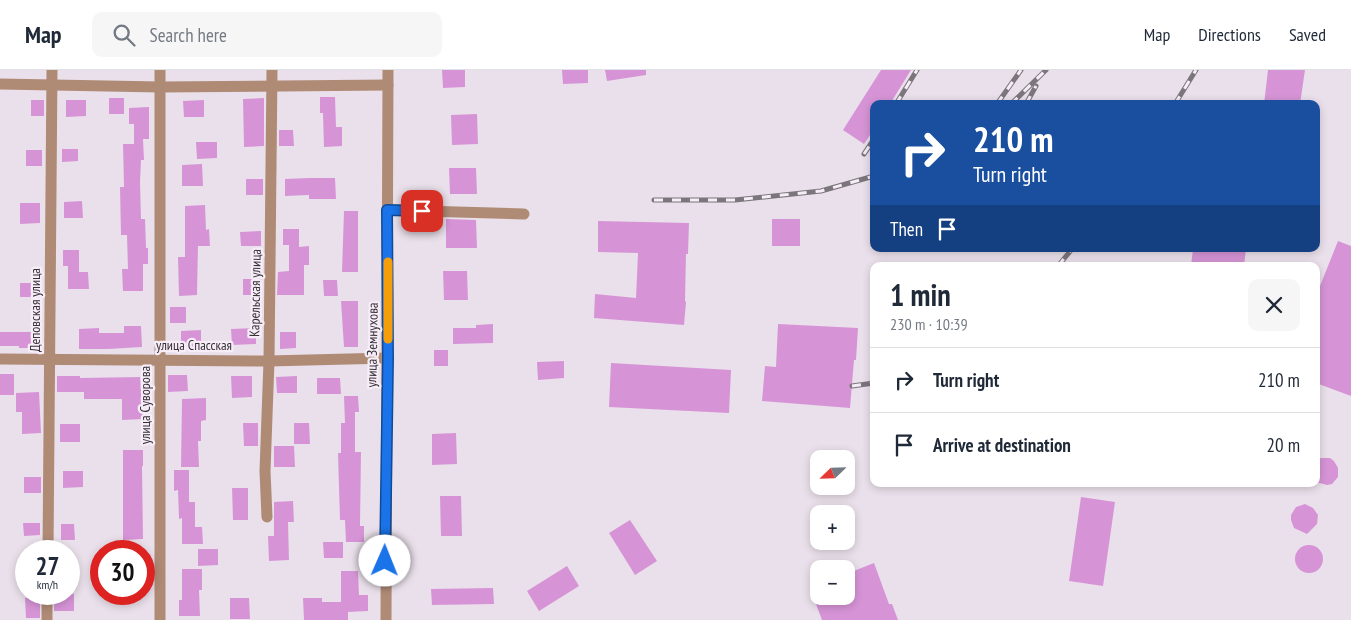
<!DOCTYPE html>
<meta charset="utf-8">
<style>
:root{--surface:#fff;--page:#f6f6f7;--text:#1f2937;--muted:#747a83;--line:#e0e1e3}
body{margin:0;font-family:"PT Sans Narrow",sans-serif;background:var(--page);color:var(--text);height:100vh;display:flex;flex-direction:column;font-size:19px;white-space:nowrap}
*{box-sizing:border-box;margin:0}
p{font-size:16px;color:var(--muted)}
.icon{flex:none;width:28px;height:28px;fill:none;stroke:currentColor;stroke-width:2;stroke-linecap:round;stroke-linejoin:round}
.map{position:relative;flex:1;overflow:hidden}
.details{position:absolute;left:870px;top:192px;width:450px;height:225px;display:flex;flex-direction:column;background:var(--surface);border-radius:10px;box-shadow:0 2px 8px #0003}
.details>*{flex:none}
.banner{position:absolute;left:870px;top:30px;width:450px;height:152px;border-radius:10px;box-shadow:0 2px 8px #0003;background:#1a4fa0;color:#fff;overflow:hidden}
.needle{width:32px;rotate:247deg}
.buttons{position:absolute;left:810px;top:380px;display:grid;gap:10px}
.buttons a{display:grid;place-items:center;width:45px;height:45px;border-radius:10px;background:var(--surface);box-shadow:0 2px 8px #0003;font-size:25px}
.speed{position:absolute;left:15px;top:470px;display:flex;gap:10px;font-size:25px;font-weight:700;text-align:center}
.speed>*{display:grid;place-content:center;width:65px;height:65px;border-radius:50%;background:var(--surface);box-shadow:0 2px 8px #0003;line-height:1}
.speed small{font-size:12px;font-weight:400}
.speed .limit{border:8px solid #d22;background:#fff;color:#111}
.pin{position:absolute;display:grid;place-items:center;width:42px;height:42px;color:#fff;margin:-21px;border-radius:10px;box-shadow:0 2px 8px #0006}
.me{position:absolute;width:55px;margin:-28px;rotate:1deg;stroke-linejoin:round;filter:drop-shadow(0 0 4px #0008)}
.turn{display:flex;align-items:center;gap:18px;height:105px;padding:0 20px;font-size:22px}
.turn .icon{width:65px;height:65px;stroke-width:2.5}
.turn b{display:block;font-size:35px;line-height:42px}
.then{display:flex;align-items:center;height:48px;padding:0 20px;background:#0003;gap:10px;font-size:19px}
.round{display:grid;place-items:center;flex:none;width:52px;height:52px;border-radius:10px;background:var(--page)}
.summary{display:flex;align-items:center;justify-content:space-between;height:85px;padding:0 20px}
h1{font-size:30px;font-weight:700;line-height:38px}
ul{padding:0;list-style:none}
li{display:flex;align-items:center;gap:15px;height:65px;padding:0 20px;border-top:1px solid var(--line)}
li div{flex:1}
li b{display:block;font-size:19px}
li em{font-style:normal}
header{display:flex;align-items:center;gap:30px;box-sizing:border-box;height:70px;padding:0 25px;background:var(--surface);border-bottom:1px solid var(--line)}
header strong{font-size:24px}
nav{display:flex;gap:28px;margin-inline-start:auto;font-size:18px}
.search{width:350px;height:45px;background:var(--page);display:flex;align-items:center;gap:12px;box-sizing:border-box;padding:0 18px;border-radius:10px;color:var(--muted);font-size:19px}
.map>svg:first-child{display:block}
</style>
<header>
<strong>Map</strong>
<div class="search"><svg class="icon" aria-label="search" viewBox="0 0 24 24"><circle cx="10" cy="10" r="6"/><path d="M15 15l6 6"/></svg>Search here</div>
<nav><a>Map</a><a>Directions</a><a>Saved</a></nav>
</header>
<div class="map">
<svg width="1351" height="550" viewBox="0 0 1351 550">
<rect width="100%" height="100%" fill="#eae0eb"/>
<g fill="#d694d6">
<polygon points="442,0 465,0 465,17 443,18"/>
<polygon points="562,0 588,0 588,13 563,14"/>
<polygon points="605,0 646,0 646,5 607,11"/>
<polygon points="881,0 911,0 890,34 874,34 874,59 864,74 843,60"/>
<polygon points="1268,0 1305,0 1300,34 1264,34"/>
<polygon points="320,27 335,27 336,57 342,57 342,76 324,77 323,43 320,43"/>
<rect x="109" y="28" width="15" height="16"/>
<polygon points="264,28 264,76 244,77 243,29"/>
<rect x="31" y="30" width="13" height="16"/>
<polygon points="66,30 86,30 86,46 66,47"/>
<polygon points="204,30 204,47 184,47 183,31"/>
<polygon points="149,37 149,69 143,69 144,90 141,90 140,112 141,149 145,149 146,178 148,178 148,194 143,194 143,221 123,221 122,199 128,199 127,165 121,165 120,117 124,117 123,74 134,74 134,54 129,54 129,38"/>
<polygon points="477,44 478,74 452,75 451,45"/>
<polygon points="279,60 293,60 294,76 279,76"/>
<polygon points="196,72 217,72 217,88 197,89"/>
<polygon points="62,79 78,79 78,91 62,92"/>
<rect x="26" y="80" width="16" height="16"/>
<polygon points="202,94 203,116 182,116 182,95"/>
<polygon points="449,98 476,98 477,124 450,124"/>
<polygon points="309,108 335,108 336,129 309,129 309,125 285,126 285,109"/>
<rect x="246" y="109" width="17" height="16"/>
<polygon points="82,131 83,148 64,148 64,132"/>
<polygon points="20,133 40,133 40,153 20,154"/>
<polygon points="205,135 206,160 209,159 210,176 198,176 197,225 179,226 178,187 185,187 185,136"/>
<polygon points="344,141 358,141 358,202 342,202"/>
<polygon points="446,149 476,150 477,178 446,178"/>
<rect x="772" y="149" width="28" height="27"/>
<polygon points="598,151 689,153 688,184 686,184 685,231 686,232 684,255 594,248 595,224 636,228 638,183 598,182"/>
<polygon points="283,159 299,159 299,177 309,176 309,195 304,195 304,225 277,225 278,202 289,201 289,175 283,175"/>
<polygon points="261,161 261,176 241,176 240,162"/>
<polygon points="1338,171 1351,176 1351,326 1316,313 1316,226"/>
<polygon points="1193,179 1246,179 1244,196 1191,196"/>
<polygon points="63,180 79,180 79,202 88,202 89,219 68,219 68,196 63,196"/>
<polygon points="443,201 467,201 468,230 444,230"/>
<rect x="243" y="209" width="19" height="16"/>
<polygon points="323,210 337,210 338,226 324,226"/>
<rect x="20" y="213" width="20" height="14"/>
<polygon points="341,231 358,231 358,277 344,277"/>
<rect x="170" y="237" width="16" height="16"/>
<polygon points="493,254 493,273 453,274 453,258 476,258 476,255"/>
<polygon points="778,254 858,258 856,290 854,290 850,338 762,331 765,296 776,297"/>
<polygon points="124,256 141,256 142,277 108,279 79,279 79,259 99,258 99,263 124,263"/>
<polygon points="256,258 256,274 232,275 231,259"/>
<polygon points="201,260 201,277 181,277 181,261"/>
<polygon points="0,262 39,262 39,278 19,278 19,276 0,276"/>
<polygon points="280,262 296,262 296,278 280,279"/>
<rect x="434" y="280" width="14" height="16"/>
<polygon points="564,291 564,308 538,310 537,292"/>
<polygon points="611,293 731,300 729,343 609,337"/>
<rect x="0" y="304" width="14" height="21"/>
<polygon points="168,305 187,305 188,321 168,322"/>
<polygon points="57,306 80,306 80,308 140,307 143,349 122,350 122,329 84,329 84,322 57,322"/>
<polygon points="231,306 252,306 252,327 232,328"/>
<polygon points="297,306 297,323 277,323 276,307"/>
<polygon points="317,308 340,308 341,324 317,324"/>
<polygon points="39,322 41,363 22,364 22,342 16,342 16,323"/>
<polygon points="344,326 358,326 359,342 355,342 355,382 361,382 360,456 364,456 364,472 346,472 345,450 340,450 338,383 341,383 341,353 345,353"/>
<polygon points="206,328 206,350 201,351 201,371 198,371 199,397 181,397 182,329"/>
<polygon points="243,353 258,353 258,376 244,376"/>
<polygon points="294,353 309,353 310,374 294,374"/>
<rect x="60" y="354" width="20" height="18"/>
<polygon points="456,363 457,394 432,395 432,364"/>
<polygon points="274,376 294,376 295,397 274,397"/>
<polygon points="123,380 143,380 143,396 142,396 143,469 123,470"/>
<polygon points="1321,388 1330,388 1334,391 1338,398 1338,407 1332,414 1327,415 1316,412 1316,391"/>
<polygon points="174,400 189,400 189,432 195,432 195,457 202,457 203,474 182,474 182,448 179,449 178,420 174,421"/>
<polygon points="63,401 83,401 83,417 63,418"/>
<rect x="24" y="407" width="17" height="16"/>
<polygon points="232,418 248,418 248,450 233,450"/>
<polygon points="440,426 461,426 462,466 441,466"/>
<polygon points="1081,427 1115,432 1103,516 1069,511"/>
<polygon points="293,431 294,452 288,452 289,490 269,491 268,466 274,466 274,432"/>
<polygon points="1305,434 1313,438 1318,445 1317,454 1307,464 1294,458 1291,450 1291,445 1296,437"/>
<polygon points="630,450 657,491 635,505 609,463"/>
<polygon points="23,453 40,453 40,465 24,466"/>
<polygon points="61,454 74,454 75,470 61,470"/>
<polygon points="323,472 343,472 343,488 324,488"/>
<circle cx="1309" cy="489" r="14"/>
<polygon points="198,479 218,479 218,495 198,496"/>
<polygon points="874,493 889,534 892,534 898,550 822,550 813,526 846,526 846,504"/>
<polygon points="567,496 579,516 539,541 527,521"/>
<polygon points="182,499 202,499 202,520 199,520 200,546 179,546 179,530 182,530"/>
<polygon points="341,501 358,501 359,525 368,525 368,541 348,542 348,550 304,550 303,528 322,528 322,532 341,532"/>
<polygon points="493,518 494,534 432,535 431,519"/>
<polygon points="74,524 74,541 54,541 54,527 57,527 57,525"/>
<polygon points="25,528 40,528 40,548 26,548"/>
<polygon points="230,528 249,528 250,549 230,549"/>
</g>
<g fill="none" stroke-linecap="round" stroke-linejoin="round">
<g stroke="#af8b76" stroke-width="11">
<polyline points="0,14 160,17 388,15"/>
<polyline points="387,140 524,144"/>
<polyline points="0,289 269,291 388,288"/>
<polyline points="267,447 265,401 269,291 272,0"/>
<polyline points="48,481 52,0"/>
<polyline points="47,550 47,524"/>
<polyline points="160,550 160,0"/>
<polyline points="386,550 388,0"/>
</g>
<defs>
<g id="rail">
<polyline points="896,34 917,0"/>
<polyline points="997,34 1021,0"/>
<polyline points="1011,34 1046,0"/>
<polyline points="1026,34 1036,16"/>
<polyline points="1175,34 1196,0"/>
<polyline points="864,84 874,69"/>
<polyline points="654,130 735,130 821,121 874,106"/>
<polyline points="1058,196 1072,179"/>
<polyline points="852,316 874,313"/>
</g>
</defs>
<use href="#rail" stroke="#7b757c" stroke-width="5"/>
<use href="#rail" stroke="#f7edf8" stroke-width="3" stroke-dasharray="9" stroke-linecap="butt"/>
</g>
<g fill="none" stroke-linecap="round" stroke-linejoin="round">
<defs>
<polyline id="route" points="385,491 388,288 387,140 422,141"/>
</defs>
<use href="#route" stroke="#114b97" stroke-width="12"/>
<use href="#route" stroke="#1a73e8" stroke-width="9"/>
<polyline stroke="#f59e0b" stroke-width="9" points="388,192 388,269"/>
</g>
<g text-anchor="middle" dominant-baseline="central" stroke-width="4.5" stroke-linejoin="round" paint-order="stroke">
<g font-size="14" fill="#363236" stroke="#f7edf8">
<text transform="translate(255 223) rotate(-89)">Карельская улица</text>
<text transform="translate(35 240) rotate(-90)">Деповская улица</text>
<text x="194" y="275">улица Спасская</text>
<text transform="translate(372 275) rotate(-89)">улица Земнухова</text>
<text transform="translate(145 335) rotate(-90)">улица Суворова</text>
</g>
</g>
</svg>
<div class="buttons">
<a><svg class="needle" viewBox="-14 -14 28 28"><path d="M0-13l5 13h-10z" fill="#e53935"/><path d="M0 13l5-13h-10z" fill="#747a83"/></svg></a>
<a>+</a>
<a>−</a>
</div>
<div class="speed"><div>27<small>km/h</small></div><div class="limit">30</div></div>
<div class="pin" style="left:422px;top:141px;background:#d93025"><svg class="icon" aria-label="arrive" viewBox="0 0 24 24"><path d="M6 21V4h12l-3 4 3 4H6"/></svg></div>
<svg class="me" style="left:385px;top:491px" viewBox="-20 -20 40 40"><circle r="19" fill="#fff"/><path d="M0-13L10 11 0 6-10 11z" fill="#1a73e8"/></svg>
<div class="banner">
<div class="turn"><svg class="icon" aria-label="right" viewBox="0 0 24 24"><path d="M7 20v-9h11M14 6l5 5-5 5"/></svg><div><b>210 m</b>Turn right</div></div>
<div class="then">Then<svg class="icon" aria-label="arrive" viewBox="0 0 24 24"><path d="M6 21V4h12l-3 4 3 4H6"/></svg></div>
</div>
<section class="details">
<div class="summary"><div><h1>1 min</h1><p>230 m · 10:39</p></div><a class="round"><svg class="icon" aria-label="close" viewBox="0 0 24 24"><path d="M6 6l12 12M18 6L6 18"/></svg></a></div>
<ul>
<li><svg class="icon" aria-label="right" viewBox="0 0 24 24"><path d="M7 20v-9h11M14 6l5 5-5 5"/></svg><div><b>Turn right</b></div><em>210 m</em></li>
<li><svg class="icon" aria-label="arrive" viewBox="0 0 24 24"><path d="M6 21V4h12l-3 4 3 4H6"/></svg><div><b>Arrive at destination</b></div><em>20 m</em></li>
</ul>
</section>
</div>
